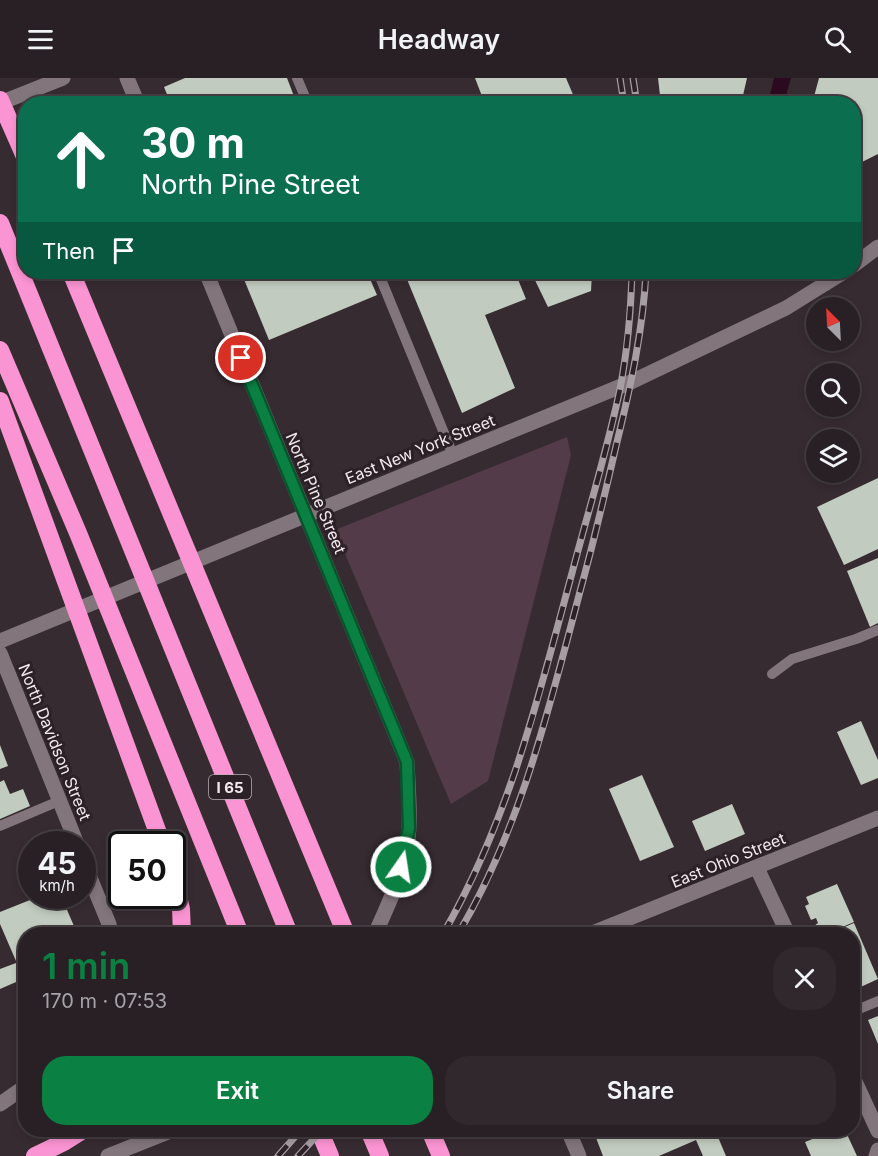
<!DOCTYPE html>
<meta charset="utf-8">
<style>
:root{--surface:#282025;--page:#30282d;--text:#f1f3f6;--muted:#a5a3a7;--line:#443e42;--accent:#0b8043}
body{margin:0;font-family:Inter,sans-serif;background:var(--page);color:var(--text);height:100vh;display:flex;flex-direction:column;font-size:22px;white-space:nowrap}
*{box-sizing:border-box;margin:0}
p{font-size:20px;color:var(--muted)}
.icon{flex:none;width:33px;height:33px;fill:none;stroke:currentColor;stroke-width:2;stroke-linecap:round;stroke-linejoin:round}
.map{position:relative;flex:1;overflow:hidden}
.sheet{position:absolute;left:18px;top:849px;width:842px;height:210px;display:flex;flex-direction:column;background:var(--surface);border-radius:24px;box-shadow:0 3px 9px #0003,0 0 0 2px var(--line)}
.sheet>*{flex:none}
.hud{position:absolute;left:18px;top:18px;width:843px;height:183px;border-radius:24px;box-shadow:0 3px 9px #0003,0 0 0 2px var(--line);background:#0b6e4f;color:#fff;overflow:hidden}
.needle{width:39px;rotate:336deg}
.tools{position:absolute;left:806px;top:219px;display:grid;gap:12px}
.tools a{display:grid;place-items:center;width:54px;height:54px;border-radius:50%;background:var(--surface);box-shadow:0 3px 9px #0003,0 0 0 2px var(--line);font-size:30px}
.speed{position:absolute;left:18px;top:753px;display:flex;gap:12px;font-size:30px;font-weight:700;text-align:center}
.speed>*{display:grid;place-content:center;width:78px;height:78px;border-radius:50%;background:var(--surface);box-shadow:0 3px 9px #0003,0 0 0 2px var(--line);line-height:1}
.speed small{font-size:15px;font-weight:400}
.speed .limit{border:3px solid #111;border-radius:9px;background:#fff;color:#111}
.pin{position:absolute;display:grid;place-items:center;width:51px;height:51px;color:#fff;margin:-26px;border:3px solid #fff;border-radius:50%;box-shadow:0 2px 6px #0007}
.me{position:absolute;width:66px;margin:-33px;rotate:13deg;stroke-linejoin:round;filter:drop-shadow(0 0 4px #0008)}
.turn{display:flex;align-items:center;gap:21px;height:126px;padding:0 24px;font-size:27px}
.turn .icon{width:78px;height:78px;stroke-width:2.5}
.turn b{display:block;font-size:42px;line-height:51px}
.then{display:flex;align-items:center;height:57px;padding:0 24px;background:#0003;gap:12px;font-size:22px}
.round{display:grid;place-items:center;flex:none;width:63px;height:63px;border-radius:24px;background:var(--page)}
.summary{display:flex;align-items:center;justify-content:space-between;height:102px;padding:0 24px}
h1{font-size:36px;font-weight:600;line-height:45px;color:var(--accent)}
.primary-button{display:flex;gap:12px;margin-top:auto;padding:12px 24px}
.primary-button a{flex:1;height:69px;border-radius:24px;background:var(--accent);color:#fff;font-size:24px;font-weight:600;line-height:69px;text-align:center}
.primary-button a+a{background:var(--page);color:var(--text)}
header{display:flex;justify-content:space-between;align-items:center;height:78px;padding:0 24px;background:var(--surface);font-size:27px;font-weight:600}
.map>svg:first-child{display:block}
</style>
<header><svg class="icon" aria-label="menu" viewBox="0 0 24 24"><path d="M4 6h16M4 12h16M4 18h16"/></svg>Headway<svg class="icon" aria-label="search" viewBox="0 0 24 24"><circle cx="10" cy="10" r="6"/><path d="M15 15l6 6"/></svg></header>
<div class="map">
<svg width="878" height="1078" viewBox="0 0 878 1078">
<rect width="100%" height="100%" fill="#362b31"/>
<polygon fill="#543b49" points="567,359 571,377 488,703 451,726 335,452"/>
<polygon fill="#2b0a20" points="774,0 791,0 784,25 768,25"/>
<g fill="#c2cbbf">
<polygon points="185,0 287,0 297,26 171,26 164,9"/>
<polygon points="475,0 566,0 577,26 485,26"/>
<polygon points="658,0 747,0 741,26 661,26"/>
<polygon points="819,0 878,0 878,76 854,88 854,26 812,26"/>
<polygon points="241,194 367,194 377,217 269,262"/>
<polygon points="404,194 515,194 526,221 485,237 515,310 462,335"/>
<polygon points="531,194 592,194 591,213 548,229"/>
<polygon points="878,400 878,471 844,487 817,429"/>
<polygon points="878,480 878,545 870,549 847,493"/>
<polygon points="861,643 878,682 878,700 861,707 837,654"/>
<polygon points="0,667 8,688 0,691"/>
<polygon points="642,697 674,769 640,783 609,711"/>
<polygon points="4,702 10,716 23,711 30,728 0,741 0,704"/>
<polygon points="732,726 745,756 705,773 692,743"/>
<polygon points="837,806 854,844 826,856 818,856 814,848 818,845 816,840 811,842 805,828 809,826 806,819"/>
<polygon points="40,818 61,818 77,855 26,856 26,878 16,883 0,846 0,834"/>
<polygon points="854,845 878,901 852,913 852,856 828,856"/>
<polygon points="16,885 23,901 0,911 0,891"/>
<polygon points="878,938 878,966 868,942"/>
<polygon points="593,1052 715,1052 726,1078 703,1078 696,1062 659,1078 603,1078"/>
<polygon points="835,1052 845,1052 857,1078 811,1078 805,1064"/>
</g>
<g fill="none" stroke-linecap="round" stroke-linejoin="round">
<g stroke="#82757c" stroke-width="10">
<polyline points="297,0 308,26"/>
<polyline points="378,194 453,377"/>
<polyline points="772,596 792,581 856,561 878,552"/>
<polyline points="0,748 59,723"/>
<polyline points="852,934 878,923"/>
</g>
<g stroke="#82757c" stroke-width="15">
<polyline points="0,575 77,766"/>
<polyline points="82,780 109,846 111,856"/>
<polyline points="757,790 788,856"/>
<polyline points="590,856 878,740"/>
<polyline points="852,997 878,1053"/>
<polyline points="0,1026 26,1008"/>
<polyline points="568,1052 579,1078"/>
<polyline points="876,1078 878,1072"/>
</g>
<g stroke="#82757c" stroke-width="15">
<polyline points="127,0 138,26"/>
<polyline points="0,25 63,0"/>
<polyline points="854,187 878,169"/>
<path d="M206,194L407,684C408,706 410,728 409,750C407,787 390,823 375,856"/>
<polyline points="0,563 631,304 786,230 844,194"/>
<polyline points="108,1078 173,1052"/>
</g>
<g stroke="#fb94d2" stroke-width="18">
<polyline points="0,22 26,81"/>
<polyline points="0,145 289,856"/>
<polyline points="71,194 346,856"/>
<polyline points="0,272 78,455 240,856"/>
<polyline points="0,323 162,766"/>
<polyline points="172,795 181,831 182,856"/>
<polyline points="319,1052 330,1078"/>
<polyline points="369,1052 380,1078"/>
<polyline points="430,1052 441,1078"/>
<polyline points="35,1078 64,1064 83,1052"/>
</g>
<defs>
<g id="rail">
<polyline points="620,0 624,26"/>
<polyline points="633,0 637,26"/>
<path d="M443,856C509,742 538,621 572,495C588,434 607,373 620,311C627,275 631,230 632,194"/>
<path d="M458,856C522,748 550,626 582,506C595,459 606,411 617,364C631,307 643,252 646,194"/>
<polyline points="278,1078 301,1052"/>
<polyline points="298,1078 322,1052"/>
</g>
</defs>
<use href="#rail" stroke="#a79ea3" stroke-width="7"/>
<use href="#rail" stroke="#2c2127" stroke-width="4.5" stroke-dasharray="14" stroke-linecap="butt"/>
</g>
<g fill="none" stroke-linecap="round" stroke-linejoin="round">
<defs>
<polyline id="route" points="241,280 407,684 409,750 401,789"/>
</defs>
<use href="#route" stroke="#07532c" stroke-width="15"/>
<use href="#route" stroke="#0b8043" stroke-width="10"/>
</g>
<g text-anchor="middle" dominant-baseline="central" stroke-width="6" stroke-linejoin="round" paint-order="stroke">
<rect fill="#2c2127" stroke="#b7aeb2" stroke-width="1.5" x="209" y="697" width="42" height="24" rx="4.5"/>
<g font-size="15" font-weight="bold" fill="#f2eaee">
<text x="230" y="709">I 65</text>
</g>
<g font-size="16" fill="#f2eaee" stroke="#2c2127">
<text transform="translate(420 371) rotate(-22)">East New York Street</text>
<text transform="translate(316 415) rotate(67)">North Pine Street</text>
<text transform="translate(55 664) rotate(68)">North Davidson Street</text>
<text transform="translate(728 782) rotate(-22)">East Ohio Street</text>
</g>
</g>
</svg>
<div class="tools">
<a><svg class="needle" viewBox="-14 -14 28 28"><path d="M0-13l5 13h-10z" fill="#e53935"/><path d="M0 13l5-13h-10z" fill="#a5a3a7"/></svg></a>
<a><svg class="icon" aria-label="search" viewBox="0 0 24 24"><circle cx="10" cy="10" r="6"/><path d="M15 15l6 6"/></svg></a>
<a><svg class="icon" aria-label="layers" viewBox="0 0 24 24"><path d="M12 4l9 5-9 5-9-5zM3 14l9 5 9-5"/></svg></a>
</div>
<div class="speed"><div>45<small>km/h</small></div><div class="limit">50</div></div>
<div class="pin" style="left:241px;top:280px;background:#d93025"><svg class="icon" aria-label="arrive" viewBox="0 0 24 24"><path d="M6 21V4h12l-3 4 3 4H6"/></svg></div>
<svg class="me" style="left:401px;top:789px" viewBox="-20 -20 40 40"><circle r="17" fill="#0b8043" stroke="#fff" stroke-width="3"/><path d="M0-11L8 9 0 5-8 9z" fill="#fff"/></svg>
<div class="hud">
<div class="turn"><svg class="icon" aria-label="ahead" viewBox="0 0 24 24"><path d="M12 20V5M6 11l6-6 6 6"/></svg><div><b>30 m</b>North Pine Street</div></div>
<div class="then">Then<svg class="icon" aria-label="arrive" viewBox="0 0 24 24"><path d="M6 21V4h12l-3 4 3 4H6"/></svg></div>
</div>
<section class="sheet">
<div class="summary"><div><h1>1 min</h1><p>170 m · 07:53</p></div><a class="round"><svg class="icon" aria-label="close" viewBox="0 0 24 24"><path d="M6 6l12 12M18 6L6 18"/></svg></a></div>
<div class="primary-button"><a>Exit</a><a>Share</a></div>
</section>
</div>
